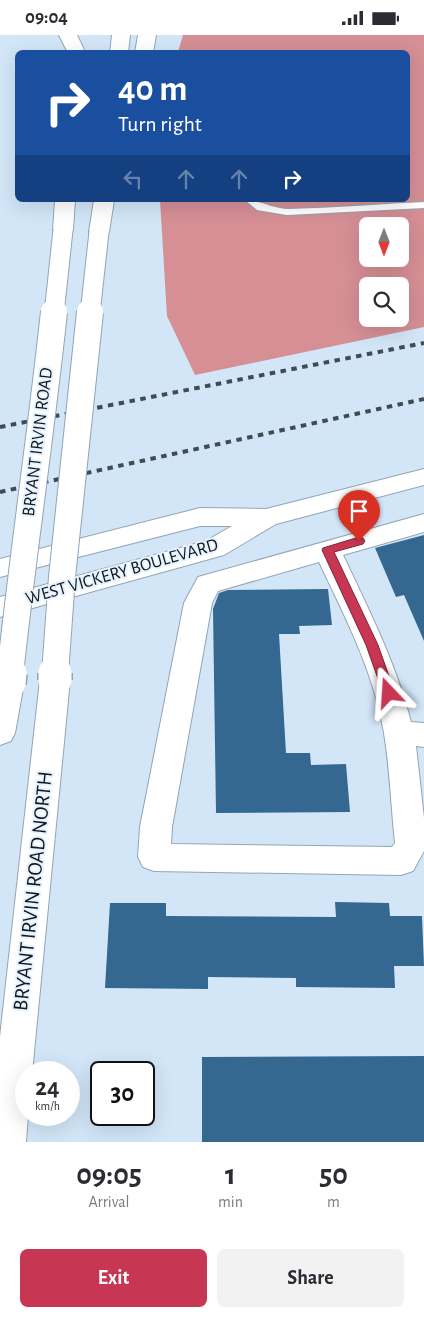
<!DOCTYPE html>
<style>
:root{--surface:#fff;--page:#f2f2f3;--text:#2b2b33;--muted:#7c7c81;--accent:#c73653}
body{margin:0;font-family:"Alegreya Sans",sans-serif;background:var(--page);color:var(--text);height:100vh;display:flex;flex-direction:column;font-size:19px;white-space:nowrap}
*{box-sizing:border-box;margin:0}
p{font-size:16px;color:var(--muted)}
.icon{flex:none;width:28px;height:28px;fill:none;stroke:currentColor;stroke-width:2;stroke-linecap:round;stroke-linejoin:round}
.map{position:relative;height:1107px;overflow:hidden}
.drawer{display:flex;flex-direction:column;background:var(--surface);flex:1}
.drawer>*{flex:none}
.hud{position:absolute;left:15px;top:15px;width:395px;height:152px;border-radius:8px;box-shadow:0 5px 20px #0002;background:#1a4fa0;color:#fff;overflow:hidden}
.needle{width:32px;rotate:180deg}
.fabs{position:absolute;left:359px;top:182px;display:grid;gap:10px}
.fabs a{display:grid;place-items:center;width:50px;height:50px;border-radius:8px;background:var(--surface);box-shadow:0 5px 20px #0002;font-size:25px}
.speed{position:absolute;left:15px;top:1026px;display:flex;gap:10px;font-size:25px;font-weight:700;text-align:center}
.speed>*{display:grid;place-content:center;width:65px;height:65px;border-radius:50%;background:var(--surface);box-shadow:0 5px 20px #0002;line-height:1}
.speed small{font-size:12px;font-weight:400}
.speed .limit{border:2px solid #111;border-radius:8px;background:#fff;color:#111}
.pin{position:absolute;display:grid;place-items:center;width:42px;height:42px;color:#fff;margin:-51px -21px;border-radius:50% 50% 50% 0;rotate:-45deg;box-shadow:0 0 5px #0007}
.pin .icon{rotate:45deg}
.me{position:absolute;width:55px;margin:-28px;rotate:340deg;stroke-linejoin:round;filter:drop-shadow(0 0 4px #0008)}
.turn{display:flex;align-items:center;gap:18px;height:105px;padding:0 20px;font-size:22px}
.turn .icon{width:65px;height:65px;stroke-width:2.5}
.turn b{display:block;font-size:35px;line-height:42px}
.lanes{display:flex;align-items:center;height:48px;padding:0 20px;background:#0003;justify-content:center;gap:25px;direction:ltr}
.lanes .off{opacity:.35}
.eta{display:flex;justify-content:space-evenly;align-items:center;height:85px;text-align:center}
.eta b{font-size:30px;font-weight:700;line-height:35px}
.cta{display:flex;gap:10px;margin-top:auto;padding:10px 20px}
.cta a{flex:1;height:58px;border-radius:8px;background:var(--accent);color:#fff;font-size:20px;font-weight:700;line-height:58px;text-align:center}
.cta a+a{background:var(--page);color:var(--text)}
.status{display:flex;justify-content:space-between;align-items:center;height:35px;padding:0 25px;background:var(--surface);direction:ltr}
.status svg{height:14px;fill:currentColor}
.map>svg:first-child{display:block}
</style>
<div class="status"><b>09:04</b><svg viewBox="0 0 49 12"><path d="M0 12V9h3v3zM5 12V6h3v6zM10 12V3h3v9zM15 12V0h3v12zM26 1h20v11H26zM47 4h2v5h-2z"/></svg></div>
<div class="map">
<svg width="424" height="1107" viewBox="0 0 424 1107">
<rect width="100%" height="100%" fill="#d2e6f8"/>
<path fill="#d58f95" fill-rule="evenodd" d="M183,0H424V292L195,340L167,281L160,165H408V18L178,17ZM368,191H400V224H368ZM368,251H400V284H368Z"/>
<g fill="#346891">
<polygon points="424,500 424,606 404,560 396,562 375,513"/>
<polygon points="328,554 332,590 299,591 300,599 279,599 286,718 310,718 311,730 346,729 350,777 216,778 213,574 219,558 228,555"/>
<polygon points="335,867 389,868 390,881 422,881 424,931 394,931 395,953 296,952 296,943 208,942 208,954 105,953 110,868 166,868 166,881 336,882"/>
<polygon points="424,1021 424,1107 202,1107 202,1022"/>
</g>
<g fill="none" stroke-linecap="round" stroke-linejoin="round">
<defs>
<path id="lane" d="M245,165C260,165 273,174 289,174C334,173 379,169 424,167V173L287,180L257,175Z"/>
<path id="street" d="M424,479V497L343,520C369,575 396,628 411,687L424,688V712L416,711L424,783V816L413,836L401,840L154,836L143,832L138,822L140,792L184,568L198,542ZM319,527C345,582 374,637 384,698C390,734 391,772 395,808L392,812L171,809L172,792L212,568L218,556Z"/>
<g id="secondary">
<polygon points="59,0 77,0 85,17 68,18"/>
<polygon points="112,0 130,0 128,18 110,18"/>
<polygon points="138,0 156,0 153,18 135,18"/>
<polygon points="55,165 75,165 73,195 70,199 63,201 56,199 53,195"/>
<polygon points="94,165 114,165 109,197 106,201 99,203 92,201 89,197"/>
<polygon points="424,434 424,450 276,489 224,520 0,582 0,562 206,506 232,491 200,491 0,542 0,524 200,473 266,474"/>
<polygon points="55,634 65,637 70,645 32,1038 26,1038 26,1080 28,1080 26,1107 0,1107 0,1002 40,645 45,637"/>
<polygon points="9,637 19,640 24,648 15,698 11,706 0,710 0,640"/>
</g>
</defs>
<use href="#lane" stroke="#92a5b6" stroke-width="2"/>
<use href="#street" stroke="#92a5b6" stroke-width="2"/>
<use href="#secondary" stroke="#92a5b6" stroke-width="2"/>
<use href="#lane" fill="#fff" fill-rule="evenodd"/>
<use href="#street" fill="#fff" fill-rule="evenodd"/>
<use href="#secondary" fill="#fff" fill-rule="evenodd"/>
<g stroke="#414b54" stroke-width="4" stroke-dasharray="5.5 5.5" stroke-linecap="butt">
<polyline points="0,392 424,308"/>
<polyline points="0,457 424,364"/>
</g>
<defs>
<g id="secondary-bridge-far2">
<polyline points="54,279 63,195"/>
<polyline points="90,279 99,197"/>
</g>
<g id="secondary-bridge-far1">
<path d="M10,639C23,519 41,398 54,277"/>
<polyline points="55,639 62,542 90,277"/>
</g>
<g id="secondary-bridge">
<polyline points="55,645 55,638"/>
<polyline points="9,648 10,638"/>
</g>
</defs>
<use href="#secondary-bridge-far2" stroke="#92a5b6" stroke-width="21" stroke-linecap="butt"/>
<use href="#secondary-bridge-far1" stroke="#92a5b6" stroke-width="28" stroke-linecap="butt"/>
<use href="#secondary-bridge" stroke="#92a5b6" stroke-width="36" stroke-linecap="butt"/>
<use href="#secondary-bridge-far2" stroke="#fff" stroke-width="19"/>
<use href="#secondary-bridge-far1" stroke="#fff" stroke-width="26"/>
<use href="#secondary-bridge" stroke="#fff" stroke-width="33"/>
</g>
<polygon fill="#c73653" stroke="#812336" points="359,502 363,503 365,506 363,509 334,517 378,610 395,658 393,661 385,661 383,658 366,610 322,515 323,513"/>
<g text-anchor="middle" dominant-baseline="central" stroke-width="4" stroke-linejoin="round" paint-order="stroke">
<g font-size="18" fill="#11181e" stroke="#e6f2fd">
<text transform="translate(38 407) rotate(-83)">BRYANT IRVIN ROAD</text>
<text transform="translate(122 537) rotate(-16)">WEST VICKERY BOULEVARD</text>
</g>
<g font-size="21" fill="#11181e" stroke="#e6f2fd">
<text transform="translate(33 856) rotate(-84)">BRYANT IRVIN ROAD NORTH</text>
</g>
</g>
</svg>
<div class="fabs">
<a><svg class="needle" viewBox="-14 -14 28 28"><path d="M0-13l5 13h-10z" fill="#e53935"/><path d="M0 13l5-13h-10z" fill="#7c7c81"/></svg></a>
<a><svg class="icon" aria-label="search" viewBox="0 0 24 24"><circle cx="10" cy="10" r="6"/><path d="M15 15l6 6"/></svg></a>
</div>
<div class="speed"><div>24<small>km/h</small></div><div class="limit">30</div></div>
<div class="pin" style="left:359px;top:506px;background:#d93025"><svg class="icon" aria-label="arrive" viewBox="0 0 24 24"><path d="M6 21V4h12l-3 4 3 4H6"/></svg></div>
<svg class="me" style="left:389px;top:658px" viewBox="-20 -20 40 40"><path d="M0-17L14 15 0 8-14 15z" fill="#c73653" stroke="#fff" stroke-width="4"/></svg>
<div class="hud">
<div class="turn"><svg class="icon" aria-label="right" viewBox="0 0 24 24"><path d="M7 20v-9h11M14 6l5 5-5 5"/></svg><div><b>40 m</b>Turn right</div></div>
<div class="lanes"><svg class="icon off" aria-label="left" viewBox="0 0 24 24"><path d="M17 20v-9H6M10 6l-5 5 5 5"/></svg><svg class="icon off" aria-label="ahead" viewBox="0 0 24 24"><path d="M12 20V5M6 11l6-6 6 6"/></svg><svg class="icon off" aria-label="ahead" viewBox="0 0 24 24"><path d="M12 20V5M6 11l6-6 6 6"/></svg><svg class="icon" aria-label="right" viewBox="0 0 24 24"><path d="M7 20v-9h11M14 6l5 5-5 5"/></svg></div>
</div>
</div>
<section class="drawer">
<div class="eta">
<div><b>09:05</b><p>Arrival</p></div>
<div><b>1</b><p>min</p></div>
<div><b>50</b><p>m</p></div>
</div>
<div class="cta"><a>Exit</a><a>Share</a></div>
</section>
